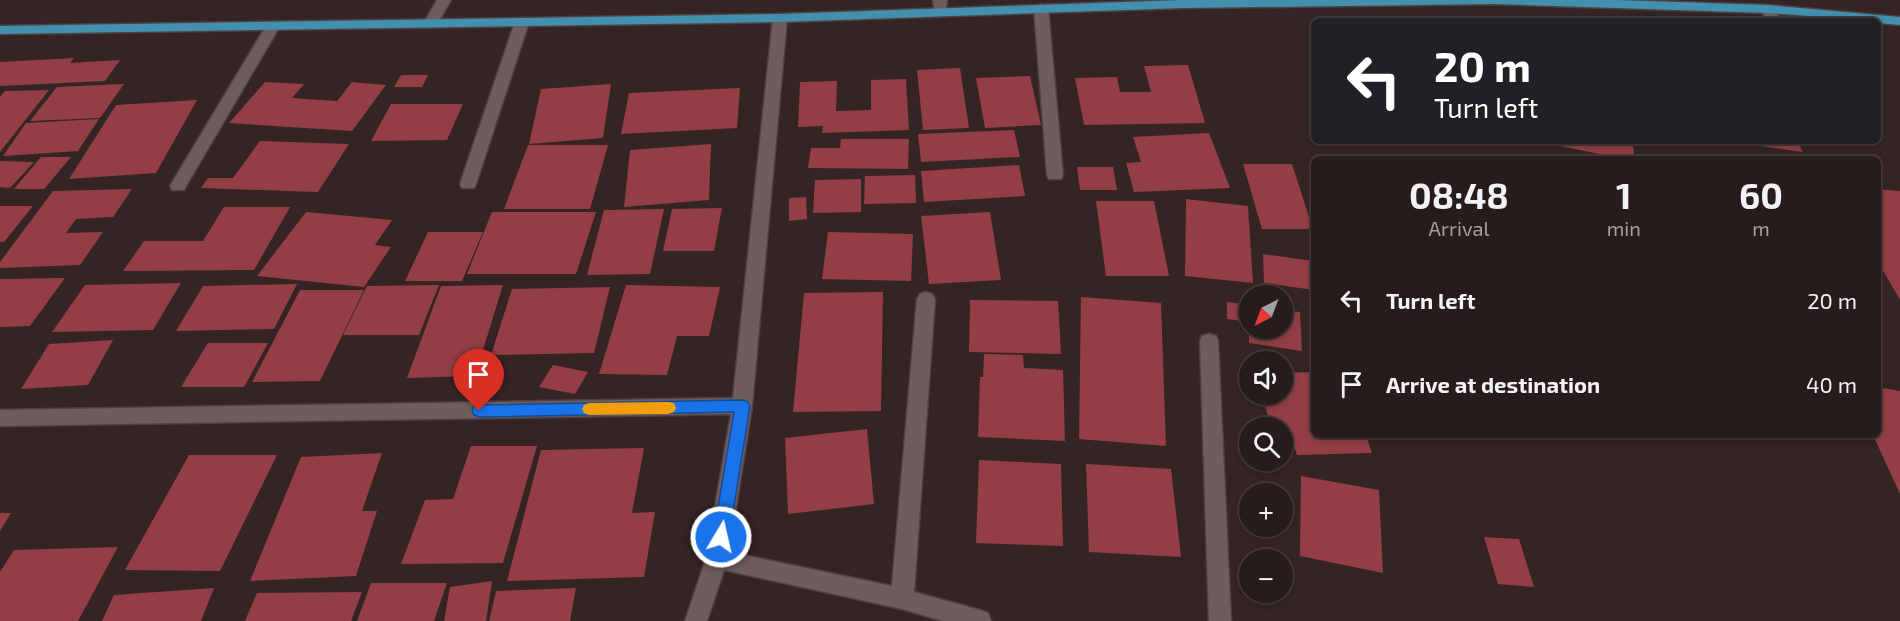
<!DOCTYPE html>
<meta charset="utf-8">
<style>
:root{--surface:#271b1b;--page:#332828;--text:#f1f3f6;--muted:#a4a1a3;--line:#43393a}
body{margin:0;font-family:"Exo 2",sans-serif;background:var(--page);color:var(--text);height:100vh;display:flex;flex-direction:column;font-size:22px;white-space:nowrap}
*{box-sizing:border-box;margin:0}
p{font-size:20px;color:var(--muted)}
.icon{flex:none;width:33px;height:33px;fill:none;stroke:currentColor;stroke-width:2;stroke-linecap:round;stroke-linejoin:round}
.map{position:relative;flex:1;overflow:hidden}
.drawer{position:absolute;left:1311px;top:156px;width:570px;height:282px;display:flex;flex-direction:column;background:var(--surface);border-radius:9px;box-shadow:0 3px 9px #0003,0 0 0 2px var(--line)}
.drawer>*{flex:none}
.guide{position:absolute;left:1311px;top:18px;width:570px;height:126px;border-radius:9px;box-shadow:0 3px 9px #0003,0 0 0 2px var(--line);background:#202124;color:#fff;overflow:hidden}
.needle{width:39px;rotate:222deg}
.tools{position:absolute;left:1239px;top:285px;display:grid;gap:12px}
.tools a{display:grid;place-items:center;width:54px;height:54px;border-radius:50%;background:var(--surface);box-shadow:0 3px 9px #0003,0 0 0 2px var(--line);font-size:30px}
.pin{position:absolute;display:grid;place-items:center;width:51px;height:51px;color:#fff;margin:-62px -26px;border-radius:50% 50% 50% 0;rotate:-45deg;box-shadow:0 0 6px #0007}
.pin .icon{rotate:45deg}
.me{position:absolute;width:66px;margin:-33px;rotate:9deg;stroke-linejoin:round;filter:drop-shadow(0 0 4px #0008)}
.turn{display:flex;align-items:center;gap:21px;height:126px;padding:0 24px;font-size:27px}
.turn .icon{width:78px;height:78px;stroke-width:2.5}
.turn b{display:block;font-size:42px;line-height:51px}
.eta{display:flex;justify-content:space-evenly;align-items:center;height:102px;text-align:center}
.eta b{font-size:36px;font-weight:700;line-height:42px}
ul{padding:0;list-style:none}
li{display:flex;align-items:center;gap:18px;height:84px;padding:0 24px}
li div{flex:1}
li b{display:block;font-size:22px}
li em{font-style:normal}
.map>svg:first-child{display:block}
</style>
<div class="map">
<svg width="1900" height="621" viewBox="0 0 1900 621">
<rect width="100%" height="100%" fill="#342424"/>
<g fill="#933e44">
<polygon points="74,58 70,63 120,60 105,81 0,86 0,62"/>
<polygon points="1188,65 1205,123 1084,125 1075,78 1117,77 1120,92 1151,92 1144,66"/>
<polygon points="960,68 969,128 923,130 917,70"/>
<polygon points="401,75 428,75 422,87 394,87"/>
<polygon points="1030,76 1041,125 985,128 976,78"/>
<polygon points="906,79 909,130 822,133 823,126 798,127 800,82 837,81 836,111 871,110 871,80"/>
<polygon points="265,82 304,84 292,98 337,101 352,82 386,85 352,131 229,123"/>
<polygon points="124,84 100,118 30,121 57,87"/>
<polygon points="611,84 603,138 529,144 541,89"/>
<polygon points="740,88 737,128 621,134 629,93"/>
<polygon points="49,90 0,152 0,97 5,91"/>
<polygon points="197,100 156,173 69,179 116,105"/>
<polygon points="391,104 463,104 447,140 371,141"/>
<polygon points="99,119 78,151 3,156 26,123"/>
<polygon points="1014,130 1020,157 921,162 918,134"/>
<polygon points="1209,133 1230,188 1134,192 1126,163 1141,162 1133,137"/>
<polygon points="841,139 909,139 908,169 808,168 811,148 840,148"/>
<polygon points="260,141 349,144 318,192 201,188 208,178 233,178"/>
<polygon points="1535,141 1632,141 1635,159 1624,159"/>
<polygon points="1731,141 1797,141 1803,152 1730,142"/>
<polygon points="711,144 709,200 624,207 630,150"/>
<polygon points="528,145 608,145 590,209 504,209"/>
<polygon points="41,157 71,157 44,189 14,189"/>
<polygon points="0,161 34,162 10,188 0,187"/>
<polygon points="1243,164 1292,164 1313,229 1262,229"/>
<polygon points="1019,165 1025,196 924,202 921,171"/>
<polygon points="1077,167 1113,167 1117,190 1080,190"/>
<polygon points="915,175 916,203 864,204 865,176"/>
<polygon points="861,179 861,212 813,213 815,180"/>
<polygon points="132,189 113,217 76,219 66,233 103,232 80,265 0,268 0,262 53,191"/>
<polygon points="1878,189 1900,191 1900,300 1878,262"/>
<polygon points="806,197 807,219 789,221 789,198"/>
<polygon points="1186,199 1248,206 1253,283 1185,276"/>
<polygon points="1096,201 1154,201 1169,276 1106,276"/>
<polygon points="0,206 33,206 4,242 0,242"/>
<polygon points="224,207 290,207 254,270 123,271 144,241 203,241"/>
<polygon points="722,208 714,251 663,251 672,209"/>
<polygon points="664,209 650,274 587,275 604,210"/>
<polygon points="306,212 392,220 375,245 391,247 364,287 257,276"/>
<polygon points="492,212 596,212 576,274 467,274"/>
<polygon points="990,212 1001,280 929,284 921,216"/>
<polygon points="428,232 483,232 462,281 405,281"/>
<polygon points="828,232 913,234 911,281 822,279"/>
<polygon points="1263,254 1314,261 1314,290 1264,283"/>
<polygon points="65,278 30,326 0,327 0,279"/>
<polygon points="181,283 153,330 52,332 85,285"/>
<polygon points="297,284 274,329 176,331 203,286"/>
<polygon points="439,285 419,335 343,335 367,286"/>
<polygon points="503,285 475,376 407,378 441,286"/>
<polygon points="626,285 720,287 709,336 677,336 667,375 599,374"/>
<polygon points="610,287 594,353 491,355 512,289"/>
<polygon points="300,290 364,290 320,381 252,382"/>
<polygon points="883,292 881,411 793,412 804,293"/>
<polygon points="1081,297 1161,303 1166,446 1079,439"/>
<polygon points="970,300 1058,301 1061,354 969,352"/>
<polygon points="1227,302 1250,305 1250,322 1227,319"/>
<polygon points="1282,310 1300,312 1302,351 1249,343 1249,328 1282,328"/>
<polygon points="113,340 88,385 21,389 49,344"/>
<polygon points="208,343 268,343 244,387 181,387"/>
<polygon points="984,354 1023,355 1024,368 1063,370 1065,441 978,437 980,377 983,377"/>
<polygon points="553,365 588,372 575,394 539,387"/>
<polygon points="1314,372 1314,435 1366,435 1372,453 1297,455 1288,428 1271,428 1262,394 1282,394 1282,373"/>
<polygon points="1878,387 1900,391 1900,494 1873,435 1878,435"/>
<polygon points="867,429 874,504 788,514 785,438"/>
<polygon points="471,446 537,446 503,563 401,564 425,500 453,499"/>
<polygon points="644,448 632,513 655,512 644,577 507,581 541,450"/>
<polygon points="382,453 362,511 377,511 356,576 250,581 301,457"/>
<polygon points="189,455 277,455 220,571 125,570"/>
<polygon points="979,460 1061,464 1063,546 976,543"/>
<polygon points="1086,464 1171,469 1181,557 1089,552"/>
<polygon points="1301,476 1379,490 1383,573 1300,556"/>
<polygon points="0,513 11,513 0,531"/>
<polygon points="1484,537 1519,539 1534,587 1498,584"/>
<polygon points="118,547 78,621 0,621 0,572 14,550"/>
<polygon points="492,581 486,621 444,621 450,587"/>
<polygon points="371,583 447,583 434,621 357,621"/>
<polygon points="214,588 201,621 102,621 114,595"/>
<polygon points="576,588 570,621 489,621 496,591"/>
<polygon points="362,592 351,621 245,621 257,593"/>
</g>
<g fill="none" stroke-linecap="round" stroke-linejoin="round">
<defs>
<g id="minor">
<polygon points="437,0 451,0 436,26 426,26 424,23"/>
<polygon points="933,0 947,0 945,14 935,14"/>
<polygon points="1041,4 1048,8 1063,175 1061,179 1049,179 1047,175 1034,8"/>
<polygon points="1768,5 1773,6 1781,21 1767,21 1761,9"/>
<polygon points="780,14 787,18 752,406 729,552 892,586 917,299 920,294 926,292 932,294 935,299 914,592 980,610 988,613 991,621 943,621 902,609 724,570 707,621 685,621 706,559 731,414 0,426 0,410 733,398 773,18"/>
<polygon points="522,18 529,22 476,184 474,188 462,188 460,184 515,22"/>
<polygon points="273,22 280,26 186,186 184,190 172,190 170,186 266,26"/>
<polygon points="1209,334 1216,336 1218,341 1231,621 1209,621 1200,341 1202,336"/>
</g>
<polygon id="major" points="1182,0 1617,0 1768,5 1900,17 1900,25 1878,23 1878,21 1768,13 1494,4 1183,8 780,22 0,34 0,26 780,14"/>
</defs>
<use href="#minor" stroke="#4f4141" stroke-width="3"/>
<use href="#major" stroke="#4f4141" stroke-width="3"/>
<use href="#minor" fill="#6f5c5c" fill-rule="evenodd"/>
<use href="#major" fill="#438fae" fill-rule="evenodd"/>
</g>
<polygon fill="#1a73e8" stroke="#114b97" stroke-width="1.5" points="742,400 748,402 750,406 729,537 726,542 721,544 715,542 713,537 734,412 479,417 474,415 472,411 474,406 479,405"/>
<polygon fill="#f59e0b" points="668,402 674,403 676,408 674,412 668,414 589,415 584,413 582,409 584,405 589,403"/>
</svg>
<div class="tools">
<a><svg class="needle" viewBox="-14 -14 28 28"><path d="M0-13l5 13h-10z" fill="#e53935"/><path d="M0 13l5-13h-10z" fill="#a4a1a3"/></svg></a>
<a><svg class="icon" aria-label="sound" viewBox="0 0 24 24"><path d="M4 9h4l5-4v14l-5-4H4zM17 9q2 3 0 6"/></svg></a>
<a><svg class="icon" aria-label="search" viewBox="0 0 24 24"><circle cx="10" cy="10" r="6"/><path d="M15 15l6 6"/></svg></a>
<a>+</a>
<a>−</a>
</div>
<div class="pin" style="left:479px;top:411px;background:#d93025"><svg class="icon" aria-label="arrive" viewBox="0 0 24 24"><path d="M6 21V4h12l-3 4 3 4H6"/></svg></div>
<svg class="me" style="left:721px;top:537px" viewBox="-20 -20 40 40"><circle r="17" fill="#1a73e8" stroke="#fff" stroke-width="3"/><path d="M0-11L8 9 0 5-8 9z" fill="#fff"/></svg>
<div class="guide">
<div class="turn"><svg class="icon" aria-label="left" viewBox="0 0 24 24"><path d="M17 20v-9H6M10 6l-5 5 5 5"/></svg><div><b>20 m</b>Turn left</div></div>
</div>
<section class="drawer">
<div class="eta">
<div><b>08:48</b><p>Arrival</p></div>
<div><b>1</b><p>min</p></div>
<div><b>60</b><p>m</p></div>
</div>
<ul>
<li><svg class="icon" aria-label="left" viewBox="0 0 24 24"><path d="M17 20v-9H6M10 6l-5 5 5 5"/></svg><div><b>Turn left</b></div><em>20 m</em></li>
<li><svg class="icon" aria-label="arrive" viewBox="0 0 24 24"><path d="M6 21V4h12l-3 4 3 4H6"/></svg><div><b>Arrive at destination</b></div><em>40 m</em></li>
</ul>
</section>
</div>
